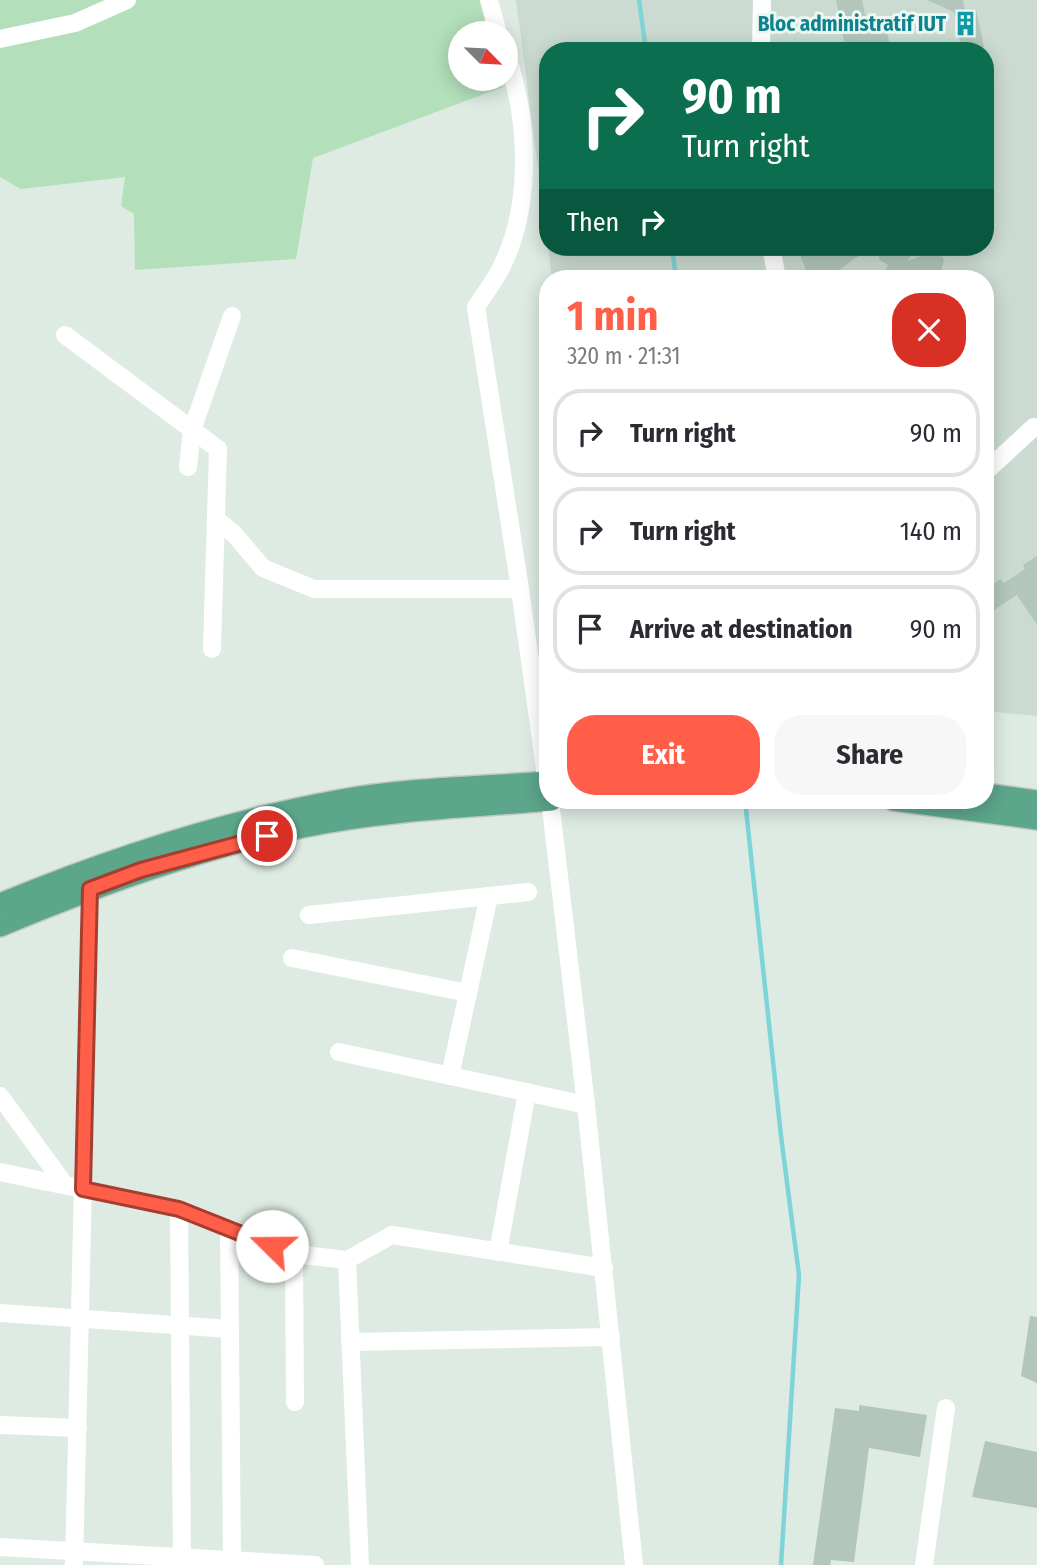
<!DOCTYPE html>
<meta charset="utf-8">
<style>
:root{--surface:#fff;--page:#f7f7f7;--text:#2b2b33;--muted:#7c7c81;--line:#e1e1e2;--accent:#ff5f48}
body{margin:0;font-family:"Fira Sans Condensed",sans-serif;background:var(--page);color:var(--text);height:100vh;display:flex;flex-direction:column;font-size:26px;white-space:nowrap}
*{box-sizing:border-box;margin:0}
p{font-size:23px;color:var(--muted)}
.icon{flex:none;width:38px;height:38px;fill:none;stroke:currentColor;stroke-width:2;stroke-linecap:round;stroke-linejoin:round}
.map{position:relative;flex:1;overflow:hidden}
.panel{position:absolute;left:539px;top:270px;width:455px;height:539px;display:flex;flex-direction:column;background:var(--surface);border-radius:28px;box-shadow:0 4px 18px #0003}
.panel>*{flex:none}
.top-card{position:absolute;left:539px;top:42px;width:455px;height:214px;border-radius:28px;box-shadow:0 4px 18px #0003;background:#0b6e4f;color:#fff;overflow:hidden}
.needle{width:46px;rotate:114deg}
.controls{position:absolute;left:448px;top:21px;display:grid;gap:14px}
.controls a{display:grid;place-items:center;width:70px;height:70px;border-radius:50%;background:var(--surface);box-shadow:0 4px 18px #0003;font-size:35px}
.pin{position:absolute;display:grid;place-items:center;width:60px;height:60px;color:#fff;margin:-30px;border:4px solid #fff;border-radius:50%;box-shadow:0 2px 7px #0007}
.me{position:absolute;width:77px;margin:-38px;rotate:292deg;stroke-linejoin:round;filter:drop-shadow(0 0 5px #0008)}
.turn{display:flex;align-items:center;gap:24px;height:147px;padding:0 28px;font-size:32px}
.turn .icon{width:91px;height:91px;stroke-width:2.5}
.turn b{display:block;font-size:49px;line-height:60px}
.then{display:flex;align-items:center;height:66px;padding:0 28px;background:#0003;gap:14px;font-size:26px}
.round{display:grid;place-items:center;flex:none;width:74px;height:74px;border-radius:28px;background:var(--page)}
.head{display:flex;align-items:center;justify-content:space-between;height:119px;padding:0 28px}
h1{font-size:42px;font-weight:700;line-height:52px;color:var(--accent)}
.primary-button{display:flex;gap:14px;margin-top:auto;padding:14px 28px}
.primary-button a{flex:1;height:80px;border-radius:28px;background:var(--accent);color:#fff;font-size:28px;font-weight:700;line-height:80px;text-align:center}
.primary-button a+a{background:var(--page);color:var(--text)}
ul{padding:0;list-style:none}
li{display:flex;align-items:center;gap:21px;height:88px;margin:0 14px 10px;padding:0 14px;border:4px solid var(--line);border-radius:28px}
li div{flex:1}
li b{display:block;font-size:26px}
li em{font-style:normal}
.map>svg:first-child{display:block}
</style>
<div class="map">
<svg width="1037" height="1565" viewBox="0 0 1037 1565">
<rect width="100%" height="100%" fill="#ddebe3"/>
<polygon fill="#cbdbd2" points="516,0 1037,0 1037,716 985,711 985,278 552,278 548,247 985,247 985,51 548,51 548,245"/>
<polygon fill="#b3dfba" points="0,0 485,0 492,33 460,33 460,79 501,79 503,87 313,158 296,259 135,270 134,214 121,206 125,177 21,189 0,177"/>
<g fill="none" stroke-linecap="round" stroke-linejoin="round">
<g stroke="#7ed4d8" stroke-width="4.5">
<polyline points="639,0 646,51"/>
<polyline points="672,247 676,278"/>
<polyline points="745,800 781,1136 799,1275 781,1565"/>
</g>
</g>
<g fill="#b2c6bc">
<polygon points="836,0 862,0 869,34 887,31 891,51 865,51 863,43 845,47"/>
<polygon points="927,0 963,0 965,11 976,9 984,47 962,51 954,12"/>
<polygon points="797,247 914,247 908,261 940,249 944,261 939,277 935,278 882,278 888,265 880,260 876,249 855,258 838,271 816,273 806,270"/>
<polygon points="1037,556 1037,625 1017,595 985,616 985,589 1001,579 1004,583 1025,569 1023,565"/>
<polygon points="1030,1316 1037,1317 1037,1383 1021,1376"/>
<polygon points="859,1405 927,1415 920,1457 869,1448 854,1562 831,1560 830,1565 813,1565 835,1408 859,1411"/>
<polygon points="985,1441 1037,1452 1037,1508 972,1497"/>
</g>
<g fill="none" stroke-linecap="round" stroke-linejoin="round">
<defs>
<g id="major">
<polyline points="985,794 1037,801"/>
<polyline points="893,800 1037,819"/>
<path d="M0,904C109,859 224,821 341,800C409,788 479,787 548,782"/>
<path d="M0,926C99,885 198,849 303,827C384,810 469,807 552,800"/>
</g>
</defs>
<use href="#major" stroke="#c0c8c5" stroke-width="24"/>
<g stroke="#fff" stroke-width="18">
<polyline points="489,0 498,33"/>
<polyline points="0,39 75,23 127,0"/>
<polyline points="761,51 762,0"/>
<path d="M506,54C529,120 533,206 500,270C493,283 484,295 476,307L520,589L548,790"/>
<polyline points="771,247 777,278"/>
<polyline points="65,335 218,449 212,649"/>
<polyline points="188,467 192,430 232,316"/>
<polyline points="985,472 1034,427"/>
<polyline points="216,519 234,534 263,568 314,589 520,589"/>
<polyline points="550,800 586,1105 634,1565"/>
<polyline points="309,915 528,892"/>
<polyline points="292,958 468,993"/>
<polyline points="339,1052 586,1105"/>
<polyline points="450,1076 489,896"/>
<polyline points="0,1096 65,1185"/>
<polyline points="0,1172 179,1209 294,1254 347,1260 392,1235 604,1268"/>
<polyline points="179,1209 182,1565"/>
<polyline points="229,1229 232,1560"/>
<polyline points="498,1252 527,1092"/>
<polyline points="294,1254 295,1402"/>
<polyline points="347,1260 360,1565"/>
<polyline points="0,1313 230,1329"/>
<polyline points="350,1342 611,1337"/>
<polyline points="0,1425 78,1428"/>
<polyline points="0,1547 315,1565"/>
<polyline points="74,1565 90,889"/>
<polyline points="924,1565 946,1408"/>
</g>
<use href="#major" stroke="#5ca68b" stroke-width="21"/>
</g>
<g fill="none" stroke-linecap="round" stroke-linejoin="round">
<defs>
<polyline id="route" points="267,836 141,870 90,889 83,1189 179,1209 272,1246"/>
</defs>
<use href="#route" stroke="#a63e2f" stroke-width="18"/>
<use href="#route" stroke="#ff5f48" stroke-width="12"/>
</g>
<defs>
<symbol id="building-bare" viewBox="-9 -9 18 18"><path d="M-4-6H4V6H1V3H-1V6H-4ZM-2.5-4.3h1.7v1.8h-1.7ZM.8-4.3h1.7v1.8H.8ZM-2.5-1h1.7V.8h-1.7ZM.8-1h1.7V.8H.8Z" fill="#0f9aa8" stroke="#eef8f2" stroke-width="2.5" paint-order="stroke"/></symbol>
</defs>
<g fill-rule="evenodd">
<use href="#building-bare" x="948" y="6" width="35" height="35"/>
</g>
<g text-anchor="middle" dominant-baseline="central" stroke-width="6" stroke-linejoin="round" paint-order="stroke">
<g font-size="21" font-weight="bold" fill="#0d838f" stroke="#eef8f2" text-anchor="end">
<text x="946" y="24">Bloc administratif IUT</text>
</g>
</g>
</svg>
<div class="controls">
<a><svg class="needle" viewBox="-14 -14 28 28"><path d="M0-13l5 13h-10z" fill="#e53935"/><path d="M0 13l5-13h-10z" fill="#7c7c81"/></svg></a>
</div>
<div class="pin" style="left:267px;top:836px;background:#d93025"><svg class="icon" aria-label="arrive" viewBox="0 0 24 24"><path d="M6 21V4h12l-3 4 3 4H6"/></svg></div>
<svg class="me" style="left:272px;top:1246px" viewBox="-20 -20 40 40"><circle r="19" fill="#fff"/><path d="M0-13L10 11 0 6-10 11z" fill="#ff5f48"/></svg>
<div class="top-card">
<div class="turn"><svg class="icon" aria-label="right" viewBox="0 0 24 24"><path d="M7 20v-9h11M14 6l5 5-5 5"/></svg><div><b>90 m</b>Turn right</div></div>
<div class="then">Then<svg class="icon" aria-label="right" viewBox="0 0 24 24"><path d="M7 20v-9h11M14 6l5 5-5 5"/></svg></div>
</div>
<section class="panel">
<div class="head"><div><h1>1 min</h1><p>320 m · 21:31</p></div><a class="round" style="background:#d93025;color:#fff"><svg class="icon" aria-label="close" viewBox="0 0 24 24"><path d="M6 6l12 12M18 6L6 18"/></svg></a></div>
<ul>
<li><svg class="icon" aria-label="right" viewBox="0 0 24 24"><path d="M7 20v-9h11M14 6l5 5-5 5"/></svg><div><b>Turn right</b></div><em>90 m</em></li>
<li><svg class="icon" aria-label="right" viewBox="0 0 24 24"><path d="M7 20v-9h11M14 6l5 5-5 5"/></svg><div><b>Turn right</b></div><em>140 m</em></li>
<li><svg class="icon" aria-label="arrive" viewBox="0 0 24 24"><path d="M6 21V4h12l-3 4 3 4H6"/></svg><div><b>Arrive at destination</b></div><em>90 m</em></li>
</ul>
<div class="primary-button"><a>Exit</a><a>Share</a></div>
</section>
</div>
